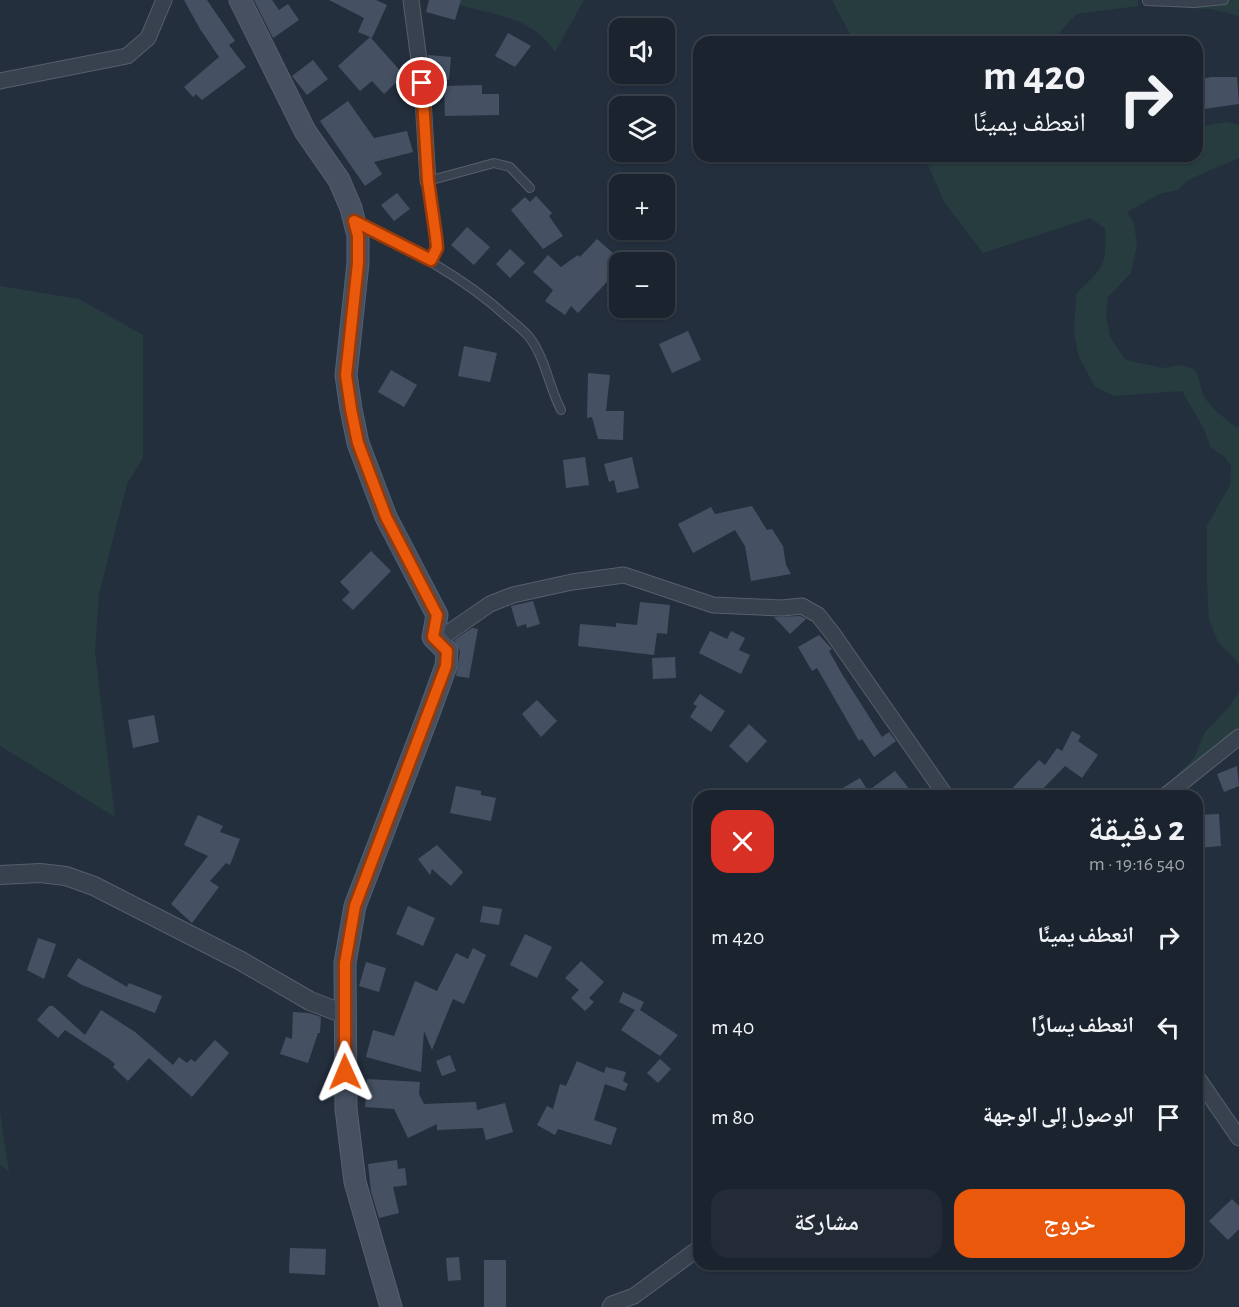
<!DOCTYPE html>
<html lang="ar">
<meta charset="utf-8">
<style>
:root{--surface:#1b232e;--page:#242b36;--text:#f1f3f6;--muted:#a0a4aa;--line:#39404a;--accent:#ea580c}
body{margin:0;font-family:"Alegreya Sans","Noto Naskh Arabic",sans-serif;background:var(--page);color:var(--text);direction:rtl;height:100vh;display:flex;flex-direction:column;font-size:22px;white-space:nowrap}
*{box-sizing:border-box;margin:0}
p{font-size:20px;color:var(--muted)}
.icon{flex:none;width:33px;height:33px;fill:none;stroke:currentColor;stroke-width:2;stroke-linecap:round;stroke-linejoin:round}
.map{position:relative;flex:1;overflow:hidden;direction:ltr}
.panel{position:absolute;left:693px;top:790px;width:510px;height:480px;display:flex;flex-direction:column;background:var(--surface);border-radius:18px;box-shadow:0 2px 4px #0004,0 0 0 2px var(--line);direction:rtl}
.panel>*{flex:none}
.guide{position:absolute;left:693px;top:36px;width:510px;height:126px;border-radius:18px;box-shadow:0 2px 4px #0004,0 0 0 2px var(--line);direction:rtl;background:#1b232e;color:var(--text);overflow:hidden}
.fabs{position:absolute;left:609px;top:18px;display:grid;gap:12px}
.fabs a{display:grid;place-items:center;width:66px;height:66px;border-radius:12px;background:var(--surface);box-shadow:0 2px 4px #0004,0 0 0 2px var(--line);font-size:30px}
.pin{position:absolute;display:grid;place-items:center;width:51px;height:51px;color:#fff;margin:-26px;border:3px solid #fff;border-radius:50%;box-shadow:0 2px 6px #0007}
.me{position:absolute;width:66px;margin:-33px;rotate:359deg;stroke-linejoin:round;filter:drop-shadow(0 0 4px #0008)}
.turn{display:flex;align-items:center;gap:21px;height:126px;padding:0 18px;font-size:27px}
.turn .icon{width:78px;height:78px;stroke-width:2.5}
.turn b{display:block;font-size:42px;line-height:51px}
.round{display:grid;place-items:center;flex:none;width:63px;height:63px;border-radius:18px;background:var(--page)}
.headline{display:flex;align-items:center;justify-content:space-between;height:102px;padding:0 18px}
h1{font-size:36px;font-weight:600;line-height:45px}
.action{display:flex;gap:12px;margin-top:auto;padding:12px 18px}
.action a{flex:1;height:69px;border-radius:18px;background:var(--accent);color:#fff;font-size:24px;font-weight:600;line-height:69px;text-align:center}
.action a+a{background:var(--page);color:var(--text)}
ul{padding:0;list-style:none}
li{display:flex;align-items:center;gap:18px;height:90px;padding:0 18px}
li div{flex:1}
li b{display:block;font-size:22px}
li em{font-style:normal}
.map>svg:first-child{display:block}
</style>
<div class="map">
<svg width="1239" height="1307" viewBox="0 0 1239 1307">
<rect width="100%" height="100%" fill="#242f3e"/>
<g fill="#263c3f">
<path d="M445,0H584L555,52C528,11 488,17 445,0Z"/>
<polygon points="832,0 1138,0 1138,6 1076,14 1051,42 854,42"/>
<polygon points="1187,0 1239,0 1239,16 1211,9 1186,8"/>
<path d="M1239,80L1199,97L1203,126L1226,122L1239,125V158L1188,180L1178,190L1159,194L1127,212L1134,224L1137,244L1131,273L1108,297L1106,314L1110,337L1126,360L1163,368L1181,365L1194,369C1201,379 1199,386 1204,396C1210,408 1225,418 1236,427L1239,426V667L1236,660L1218,642L1209,619L1207,584V526L1230,485L1231,466L1225,457L1211,448L1204,429L1182,391L1114,396L1095,387L1078,355L1074,332L1076,294C1103,266 1107,270 1105,228L1090,218L983,253L944,202L924,156H1197V87Z"/>
<polygon points="0,286 79,299 143,335 143,458 127,484 111,547 99,595 95,652 115,817 0,746"/>
<polygon points="1239,692 1239,731 1166,786 1194,758 1205,732 1229,707"/>
<polygon points="0,1111 9,1172 0,1165"/>
</g>
<g fill="#455162">
<polygon points="184,0 207,0 235,41 229,45 246,67 202,100 196,94 193,97 184,87 219,57 200,29"/>
<polygon points="254,0 272,0 279,10 288,4 299,20 273,38"/>
<polygon points="329,0 376,0 387,5 372,38 370,37 404,75 384,94 372,81 360,91 338,66 370,37 358,32 364,18"/>
<polygon points="429,0 461,0 455,20 426,12"/>
<polygon points="508,33 531,46 515,67 495,56"/>
<polygon points="428,55 451,57 449,80 431,79"/>
<polygon points="313,60 328,79 307,95 292,76"/>
<polygon points="1211,77 1237,77 1239,104 1197,110 1197,80"/>
<polygon points="482,85 482,94 499,94 499,115 445,116 444,86"/>
<polygon points="348,101 374,138 407,131 413,152 374,162 382,174 365,186 320,121"/>
<polygon points="397,193 410,209 394,221 381,205"/>
<polygon points="536,196 552,213 549,216 563,236 543,249 511,210 525,197 530,202"/>
<polygon points="467,227 490,247 474,265 451,245"/>
<polygon points="597,239 616,256 609,264 617,271 578,313 571,306 565,315 545,301 553,290 533,272 548,255 561,267 578,255 580,257"/>
<polygon points="510,249 525,263 510,278 496,264"/>
<polygon points="688,331 701,360 672,373 659,344"/>
<polygon points="464,346 497,353 490,382 458,376"/>
<polygon points="391,370 417,385 404,407 378,392"/>
<polygon points="588,373 610,375 606,411 624,411 623,440 598,439 592,417 587,418"/>
<polygon points="585,457 589,485 566,488 563,460"/>
<polygon points="632,457 639,488 617,493 614,480 609,482 604,464"/>
<polygon points="752,506 767,530 772,529 783,546 786,565 791,574 751,581 745,546 735,530 693,553 678,524 711,507 715,514"/>
<polygon points="371,551 391,571 353,610 342,600 350,592 340,582"/>
<polygon points="533,601 540,624 527,628 526,624 517,627 511,606"/>
<polygon points="640,602 670,605 667,634 657,633 654,655 578,646 580,624 616,627 616,623 637,625"/>
<polygon points="800,616 806,619 790,634 774,617"/>
<polygon points="472,628 478,629 469,678 456,676 460,651 454,640"/>
<polygon points="710,631 727,639 731,631 745,638 739,650 750,655 741,674 699,653"/>
<polygon points="819,635 832,649 829,651 842,674 882,737 889,732 896,741 874,757 862,739 859,741 817,668 812,671 798,647"/>
<polygon points="675,657 676,678 653,679 652,658"/>
<polygon points="700,694 725,711 711,732 690,717 697,706 693,704"/>
<polygon points="537,700 557,721 541,737 522,714"/>
<polygon points="154,715 159,742 133,748 128,720"/>
<polygon points="749,724 767,741 747,763 729,746"/>
<polygon points="1072,731 1081,736 1078,741 1098,755 1082,778 1065,766 1036,796 1005,796 1039,760 1045,765 1057,748 1062,751"/>
<polygon points="1237,766 1239,786 1224,792 1217,774"/>
<polygon points="895,771 915,796 829,796 860,778 868,791"/>
<polygon points="456,786 481,791 481,795 496,798 491,821 450,813"/>
<polygon points="1219,814 1221,846 1197,848 1197,815"/>
<polygon points="198,815 223,826 220,832 240,839 230,865 226,863 210,881 219,887 192,923 171,904 208,856 184,845"/>
<polygon points="437,845 463,872 451,886 432,869 430,875 418,859"/>
<polygon points="408,906 435,918 423,946 396,934"/>
<polygon points="483,906 502,909 499,925 480,922"/>
<polygon points="525,934 552,947 537,978 510,965"/>
<polygon points="38,938 56,944 44,979 27,970"/>
<polygon points="473,948 486,955 464,1004 453,999 432,1050 424,1031 421,1072 366,1057 373,1030 394,1036 415,981 437,991 456,953 468,959"/>
<polygon points="78,958 127,987 129,983 162,996 155,1013 82,985 67,976"/>
<polygon points="581,961 604,982 589,998 594,1002 585,1011 571,998 579,990 565,978"/>
<polygon points="366,962 386,968 379,992 359,986"/>
<polygon points="623,992 644,1002 640,1010 678,1035 660,1056 621,1030 635,1010 619,1002"/>
<polygon points="49,1006 53,1006 85,1035 101,1010 135,1032 173,1065 179,1057 187,1063 191,1059 195,1062 215,1040 229,1053 192,1097 149,1058 128,1081 113,1067 115,1064 109,1059 65,1030 58,1038 37,1020"/>
<polygon points="293,1012 309,1013 321,1017 320,1033 318,1033 308,1063 280,1054 286,1037 292,1039"/>
<polygon points="450,1055 456,1071 442,1076 436,1061"/>
<polygon points="660,1059 671,1069 658,1083 647,1073"/>
<polygon points="577,1061 604,1073 606,1067 626,1072 623,1081 628,1084 625,1091 605,1084 594,1120 617,1128 611,1145 558,1129 555,1135 537,1125 547,1106 553,1109 560,1084 566,1086"/>
<polygon points="367,1079 420,1082 419,1094 424,1104 476,1102 477,1110 505,1103 513,1132 486,1140 483,1128 437,1130 437,1124 408,1138 394,1109 365,1107"/>
<polygon points="397,1160 398,1169 405,1168 407,1185 393,1187 399,1213 379,1218 371,1192 368,1164"/>
<polygon points="1232,1199 1239,1206 1239,1229 1228,1240 1209,1221"/>
<polygon points="290,1248 326,1249 325,1275 289,1273"/>
<polygon points="459,1257 461,1280 448,1281 446,1258"/>
<rect x="484" y="1260" width="22" height="47"/>
</g>
<g fill="none" stroke-linecap="round" stroke-linejoin="round">
<defs>
<g id="service">
<polyline points="1147,1 1194,3 1224,0"/>
<path d="M358,223C411,250 462,276 506,316C514,323 524,330 530,338C546,360 549,387 561,410"/>
<path d="M431,260C442,237 431,206 428,181L494,163L510,167L530,188"/>
</g>
<g id="minor">
<polyline points="411,0 422,83 428,181"/>
<polyline points="0,81 127,56 148,38 164,0"/>
<polyline points="433,637 448,633 490,604 513,595 572,582 624,575 713,605 782,608 802,606 818,615 833,634 946,796"/>
<polyline points="1165,796 1239,737"/>
<polyline points="1197,1077 1239,1138"/>
<polyline points="610,1307 612,1304 634,1296 699,1248"/>
</g>
<polyline id="tertiary" points="0,875 40,873 66,876 94,886 241,961 310,1001 344,1014"/>
<polyline id="secondary" points="240,0 305,131 339,180 351,208 358,236 358,263 346,375 351,409 358,443 386,517 437,615 433,637 447,651 446,666 429,713 355,906 345,963 346,1109 355,1182 391,1307"/>
</defs>
<use href="#service" stroke="#565f6c" stroke-width="10"/>
<use href="#minor" stroke="#565f6c" stroke-width="17"/>
<use href="#tertiary" stroke="#565f6c" stroke-width="20"/>
<use href="#secondary" stroke="#565f6c" stroke-width="23"/>
<use href="#service" stroke="#38414e" stroke-width="8"/>
<use href="#minor" stroke="#38414e" stroke-width="15"/>
<use href="#tertiary" stroke="#38414e" stroke-width="18"/>
<use href="#secondary" stroke="#465061" stroke-width="21"/>
</g>
<g fill="none" stroke-linecap="round" stroke-linejoin="round">
<defs>
<polyline id="route" points="345,1072 345,963 355,906 446,666 447,651 433,637 437,615 386,517 358,443 351,409 346,375 358,263 358,236 354,221 431,260 437,248 436,237 428,181 422,83"/>
</defs>
<use href="#route" stroke="#983908" stroke-width="15"/>
<use href="#route" stroke="#ea580c" stroke-width="10"/>
</g>
</svg>
<div class="fabs">
<a><svg class="icon" aria-label="sound" viewBox="0 0 24 24"><path d="M4 9h4l5-4v14l-5-4H4zM17 9q2 3 0 6"/></svg></a>
<a><svg class="icon" aria-label="layers" viewBox="0 0 24 24"><path d="M12 4l9 5-9 5-9-5zM3 14l9 5 9-5"/></svg></a>
<a>+</a>
<a>−</a>
</div>
<div class="pin" style="left:422px;top:83px;background:#d93025"><svg class="icon" aria-label="arrive" viewBox="0 0 24 24"><path d="M6 21V4h12l-3 4 3 4H6"/></svg></div>
<svg class="me" style="left:345px;top:1072px" viewBox="-20 -20 40 40"><path d="M0-17L14 15 0 8-14 15z" fill="#ea580c" stroke="#fff" stroke-width="4"/></svg>
<div class="guide">
<div class="turn"><svg class="icon" aria-label="right" viewBox="0 0 24 24"><path d="M7 20v-9h11M14 6l5 5-5 5"/></svg><div><b>420 m</b>انعطف يمينًا</div></div>
</div>
<section class="panel">
<div class="headline"><div><h1>2 دقيقة</h1><p>540 m · 19:16</p></div><a class="round" style="background:#d93025;color:#fff"><svg class="icon" aria-label="close" viewBox="0 0 24 24"><path d="M6 6l12 12M18 6L6 18"/></svg></a></div>
<ul>
<li><svg class="icon" aria-label="right" viewBox="0 0 24 24"><path d="M7 20v-9h11M14 6l5 5-5 5"/></svg><div><b>انعطف يمينًا</b></div><em>420 m</em></li>
<li><svg class="icon" aria-label="left" viewBox="0 0 24 24"><path d="M17 20v-9H6M10 6l-5 5 5 5"/></svg><div><b>انعطف يسارًا</b></div><em>40 m</em></li>
<li><svg class="icon" aria-label="arrive" viewBox="0 0 24 24"><path d="M6 21V4h12l-3 4 3 4H6"/></svg><div><b>الوصول إلى الوجهة</b></div><em>80 m</em></li>
</ul>
<div class="action"><a>خروج</a><a>مشاركة</a></div>
</section>
</div>
